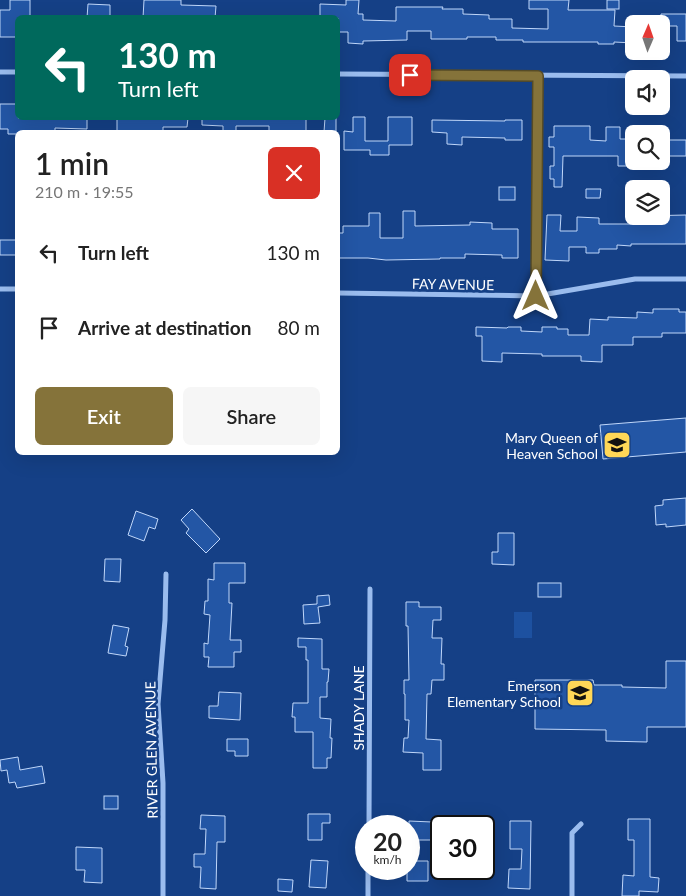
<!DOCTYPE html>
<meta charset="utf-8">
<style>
:root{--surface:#fff;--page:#f6f6f6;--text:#222;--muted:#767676;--accent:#85733a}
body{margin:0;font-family:Lato,sans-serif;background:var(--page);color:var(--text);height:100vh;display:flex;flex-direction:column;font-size:19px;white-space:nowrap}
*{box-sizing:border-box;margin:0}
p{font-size:16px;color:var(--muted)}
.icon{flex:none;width:28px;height:28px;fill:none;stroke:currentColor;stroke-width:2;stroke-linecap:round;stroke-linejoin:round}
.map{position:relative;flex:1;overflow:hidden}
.details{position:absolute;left:15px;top:130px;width:325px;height:325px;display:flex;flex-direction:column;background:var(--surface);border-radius:8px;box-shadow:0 5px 20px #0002}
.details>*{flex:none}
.top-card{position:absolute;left:15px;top:15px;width:325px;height:105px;border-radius:8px;box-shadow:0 5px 20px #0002;background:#00695c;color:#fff;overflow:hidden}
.needle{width:32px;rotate:2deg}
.controls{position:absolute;left:625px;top:15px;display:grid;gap:10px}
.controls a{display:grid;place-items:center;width:45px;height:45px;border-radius:8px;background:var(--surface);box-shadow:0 5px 20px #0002;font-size:25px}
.speed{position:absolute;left:355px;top:815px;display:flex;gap:10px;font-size:25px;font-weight:700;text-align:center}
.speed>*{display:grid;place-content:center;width:65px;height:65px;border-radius:50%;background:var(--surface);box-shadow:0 5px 20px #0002;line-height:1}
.speed small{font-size:12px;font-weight:400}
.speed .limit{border:2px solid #111;border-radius:8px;background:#fff;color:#111}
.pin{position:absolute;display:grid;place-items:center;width:42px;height:42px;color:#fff;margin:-21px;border-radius:10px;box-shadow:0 2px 8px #0006}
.me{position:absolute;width:55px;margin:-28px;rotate:0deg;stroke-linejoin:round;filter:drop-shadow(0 0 4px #0008)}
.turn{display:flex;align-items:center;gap:18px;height:105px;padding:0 20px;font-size:22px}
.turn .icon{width:65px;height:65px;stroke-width:2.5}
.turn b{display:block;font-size:35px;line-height:42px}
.round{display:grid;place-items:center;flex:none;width:52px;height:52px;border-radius:8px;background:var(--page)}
.overview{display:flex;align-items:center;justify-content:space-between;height:85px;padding:0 20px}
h1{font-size:30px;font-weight:600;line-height:38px}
.action{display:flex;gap:10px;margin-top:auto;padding:10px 20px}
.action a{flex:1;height:58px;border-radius:8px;background:var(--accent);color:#fff;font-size:20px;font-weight:600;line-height:58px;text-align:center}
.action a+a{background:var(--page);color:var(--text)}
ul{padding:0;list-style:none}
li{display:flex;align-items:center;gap:15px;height:75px;padding:0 20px}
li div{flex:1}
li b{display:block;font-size:19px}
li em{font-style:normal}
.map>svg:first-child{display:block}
</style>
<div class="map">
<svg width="686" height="896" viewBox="0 0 686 896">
<rect width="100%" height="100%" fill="#154086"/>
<rect fill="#1d51a0" x="514" y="612" width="18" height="26"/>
<g fill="#2356a5" stroke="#c0d7fa">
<polygon points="10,0 30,0 30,18 18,18 18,37 0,37 0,10 10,10"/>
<polygon points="144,0 181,0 181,5 216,6 215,18 143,18"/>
<polygon points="346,0 359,0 358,14 363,14 363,20 396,21 396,7 443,7 442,9 463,9 463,14 489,15 489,19 512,19 512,28 548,29 548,9 529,9 529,0 569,0 568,10 615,10 614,26 634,27 634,43 614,42 614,44 598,44 598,42 523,42 523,40 496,40 496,37 467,37 467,39 431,39 431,31 407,31 407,40 363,41 363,44 348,43 348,32 338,32 338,18 320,18 320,4 346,5"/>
<rect x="607" y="0" width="12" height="9"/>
<polygon points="88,4 110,5 110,18 87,18"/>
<polygon points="661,14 686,14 686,41 677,41 677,26 661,26"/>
<polygon points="0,104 18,104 18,118 87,118 87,129 55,128 55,132 18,132 18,134 8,134 8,129 0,129"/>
<polygon points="353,117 365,117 365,141 388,141 388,117 412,117 412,145 389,145 389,155 370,155 370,150 344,150 344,131 353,132"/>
<polygon points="117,118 188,118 187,127 163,127 163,132 117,132"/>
<polygon points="202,118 306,118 306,132 269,132 269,126 236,126 236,132 223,132 223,126 202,125"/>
<polygon points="325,118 336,118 336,132 324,132"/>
<polygon points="432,120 505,121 505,120 522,120 522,140 505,140 505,138 462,137 462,145 447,144 447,133 432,132"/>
<polygon points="554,126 590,126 590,140 606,141 606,127 620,127 620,139 632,139 632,166 618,166 618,156 563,156 562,187 554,187 554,179 550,179 550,166 554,166 554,147 549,147 549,137 554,137"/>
<rect x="661" y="140" width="25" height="16"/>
<rect x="499" y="187" width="16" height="13"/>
<polygon points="586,189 601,189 600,198 586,198"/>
<polygon points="403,211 415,211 415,226 470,225 470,222 492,223 492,229 518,229 518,258 502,258 502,255 465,254 465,258 440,258 440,259 386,260 368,258 338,258 338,233 343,233 343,226 369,226 369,213 380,213 380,238 403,238"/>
<polygon points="547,215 561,215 560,231 577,231 577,217 599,218 599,224 641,224 641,216 686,215 686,244 631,244 631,246 617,245 617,249 599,249 599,253 586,253 586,247 569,247 569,261 545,260"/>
<rect x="0" y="240" width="18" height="15"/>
<polygon points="653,309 679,309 679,312 686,312 686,333 662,333 662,337 633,337 633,345 602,345 602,362 581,361 581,356 542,356 542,354 502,353 502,362 482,361 482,336 476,336 476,327 507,328 508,327 521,327 521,331 542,332 542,327 557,327 557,329 568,329 568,335 589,335 590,319 608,320 608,317 637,318 637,312 653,313"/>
<polygon points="686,418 686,452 603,459 600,425"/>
<polygon points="686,498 686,525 666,527 666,524 656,525 655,506 663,505 663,500"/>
<polygon points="192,509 220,539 206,553 186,533 189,529 181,520"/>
<polygon points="136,511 158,519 155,529 149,527 144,541 128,535"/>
<polygon points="498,533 514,533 514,565 492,564 492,552 498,552"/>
<polygon points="105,559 121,559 120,582 104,581"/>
<polygon points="214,563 245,563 245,583 229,583 229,603 232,603 230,640 241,640 241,652 234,652 234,667 208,667 209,657 204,657 204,643 208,644 210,615 204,614 205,601 208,601 208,579 214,580"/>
<rect x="538" y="583" width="23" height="14"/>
<polygon points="329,595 330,605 318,607 320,623 304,624 303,605 317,604 317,596"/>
<polygon points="406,602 419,602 419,607 441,607 441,620 433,620 432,638 442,638 441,664 444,664 444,680 432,680 431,694 427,694 426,739 441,740 441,770 423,770 423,753 403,752 404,738 408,738 409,720 405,720 405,694 404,694 404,680 409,680 408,626 406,626"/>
<polygon points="113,625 129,628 125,646 128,647 126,656 108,653"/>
<polygon points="298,638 322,639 322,669 329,669 328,682 327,682 327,697 320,697 320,718 331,719 330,738 332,738 331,758 327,758 327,768 313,768 313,732 295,732 295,717 292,717 293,703 308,703 308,660 306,660 306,647 298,647"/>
<polygon points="666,661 686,661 686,727 647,727 647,742 606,741 606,730 535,729 535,680 593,680 594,685 622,685 622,687 666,688"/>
<polygon points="219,692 241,693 240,720 209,718 209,706 218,706"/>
<polygon points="227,739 248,739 248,756 235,756 235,751 227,751"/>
<polygon points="18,757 20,770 42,766 45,783 17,788 15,782 9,783 7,770 1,771 0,760"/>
<rect x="104" y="796" width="14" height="13"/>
<polygon points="308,814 330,814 330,823 322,823 322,840 308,840"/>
<polygon points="201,815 225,816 225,842 217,842 216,889 200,888 201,867 194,867 194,854 205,854 206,829 200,829"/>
<polygon points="628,819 650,819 650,877 659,878 658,892 639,891 639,896 622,896 623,875 634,876 634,840 628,840"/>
<polygon points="409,821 432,822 431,840 409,840"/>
<polygon points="510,821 531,821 530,889 508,888 509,869 521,869 522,849 510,849"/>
<polygon points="76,847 102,848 102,883 84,882 85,870 76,870"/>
<polygon points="311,860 328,861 326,888 309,887"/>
<polygon points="409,861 428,861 428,881 407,881 407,869 409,869"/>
<polygon points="278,879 293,880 292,892 278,891"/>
</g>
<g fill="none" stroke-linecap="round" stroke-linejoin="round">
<g stroke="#9abcee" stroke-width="5">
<polyline points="0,72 18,72"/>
<polyline points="338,74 686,76"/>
<polyline points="0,289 18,289"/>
<polyline points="338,293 536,296 635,279 686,279"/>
<polyline points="536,296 538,76"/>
<polyline points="369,826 370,589"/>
<polyline points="163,896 163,783 158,704 165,620 166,574"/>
<polyline points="368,896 368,869"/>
<polyline points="572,896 572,833 581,824"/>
</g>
</g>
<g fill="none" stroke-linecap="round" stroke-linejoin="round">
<defs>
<polyline id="route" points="410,75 538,76 536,296"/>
</defs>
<use href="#route" stroke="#564b26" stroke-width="12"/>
<use href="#route" stroke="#85733a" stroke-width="9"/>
</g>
<defs>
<symbol id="school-square" viewBox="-11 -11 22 22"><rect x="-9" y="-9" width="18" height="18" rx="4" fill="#ffd757" stroke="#154086"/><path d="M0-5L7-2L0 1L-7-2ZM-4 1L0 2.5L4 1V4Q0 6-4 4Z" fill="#111"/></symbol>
</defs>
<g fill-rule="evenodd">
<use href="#school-square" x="601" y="429" width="32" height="32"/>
<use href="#school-square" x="564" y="677" width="32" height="32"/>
</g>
<g text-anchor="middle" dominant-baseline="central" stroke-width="5" stroke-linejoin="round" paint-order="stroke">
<g font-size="14" fill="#fff" stroke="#154086">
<text transform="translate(453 284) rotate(1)">FAY AVENUE</text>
<text transform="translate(358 708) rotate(-90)">SHADY LANE</text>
<text transform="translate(151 750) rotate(-91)">RIVER GLEN AVENUE</text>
</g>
<g font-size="14" fill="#fff" stroke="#154086" text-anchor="end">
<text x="598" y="437">Mary Queen of<tspan x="598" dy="16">Heaven School</tspan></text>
<text x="561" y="685">Emerson<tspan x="561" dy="16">Elementary School</tspan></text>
</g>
</g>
</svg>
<div class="controls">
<a><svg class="needle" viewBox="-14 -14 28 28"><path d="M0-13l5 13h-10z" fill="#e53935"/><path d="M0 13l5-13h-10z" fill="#767676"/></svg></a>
<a><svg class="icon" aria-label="sound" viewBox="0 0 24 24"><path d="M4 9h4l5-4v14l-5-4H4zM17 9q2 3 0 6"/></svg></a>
<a><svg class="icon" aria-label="search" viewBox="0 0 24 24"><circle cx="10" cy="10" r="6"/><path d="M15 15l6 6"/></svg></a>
<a><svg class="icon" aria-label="layers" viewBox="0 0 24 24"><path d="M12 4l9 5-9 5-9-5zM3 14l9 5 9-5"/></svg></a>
</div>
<div class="speed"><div>20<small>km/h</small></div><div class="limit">30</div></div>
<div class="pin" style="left:410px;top:75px;background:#d93025"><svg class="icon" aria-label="arrive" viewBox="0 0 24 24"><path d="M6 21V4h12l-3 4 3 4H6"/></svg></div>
<svg class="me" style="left:536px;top:296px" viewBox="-20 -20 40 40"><path d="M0-17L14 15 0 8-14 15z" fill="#85733a" stroke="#fff" stroke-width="4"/></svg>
<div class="top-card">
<div class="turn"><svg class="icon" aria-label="left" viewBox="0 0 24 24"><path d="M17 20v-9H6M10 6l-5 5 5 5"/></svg><div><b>130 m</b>Turn left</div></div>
</div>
<section class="details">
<div class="overview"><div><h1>1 min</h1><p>210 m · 19:55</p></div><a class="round" style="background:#d93025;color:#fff"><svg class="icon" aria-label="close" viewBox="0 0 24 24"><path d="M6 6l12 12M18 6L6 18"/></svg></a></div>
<ul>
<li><svg class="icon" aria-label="left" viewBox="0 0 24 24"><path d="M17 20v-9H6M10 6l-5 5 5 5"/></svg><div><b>Turn left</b></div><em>130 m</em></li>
<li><svg class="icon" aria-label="arrive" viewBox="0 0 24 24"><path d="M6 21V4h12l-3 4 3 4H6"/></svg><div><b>Arrive at destination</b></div><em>80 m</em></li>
</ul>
<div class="action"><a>Exit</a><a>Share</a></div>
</section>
</div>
